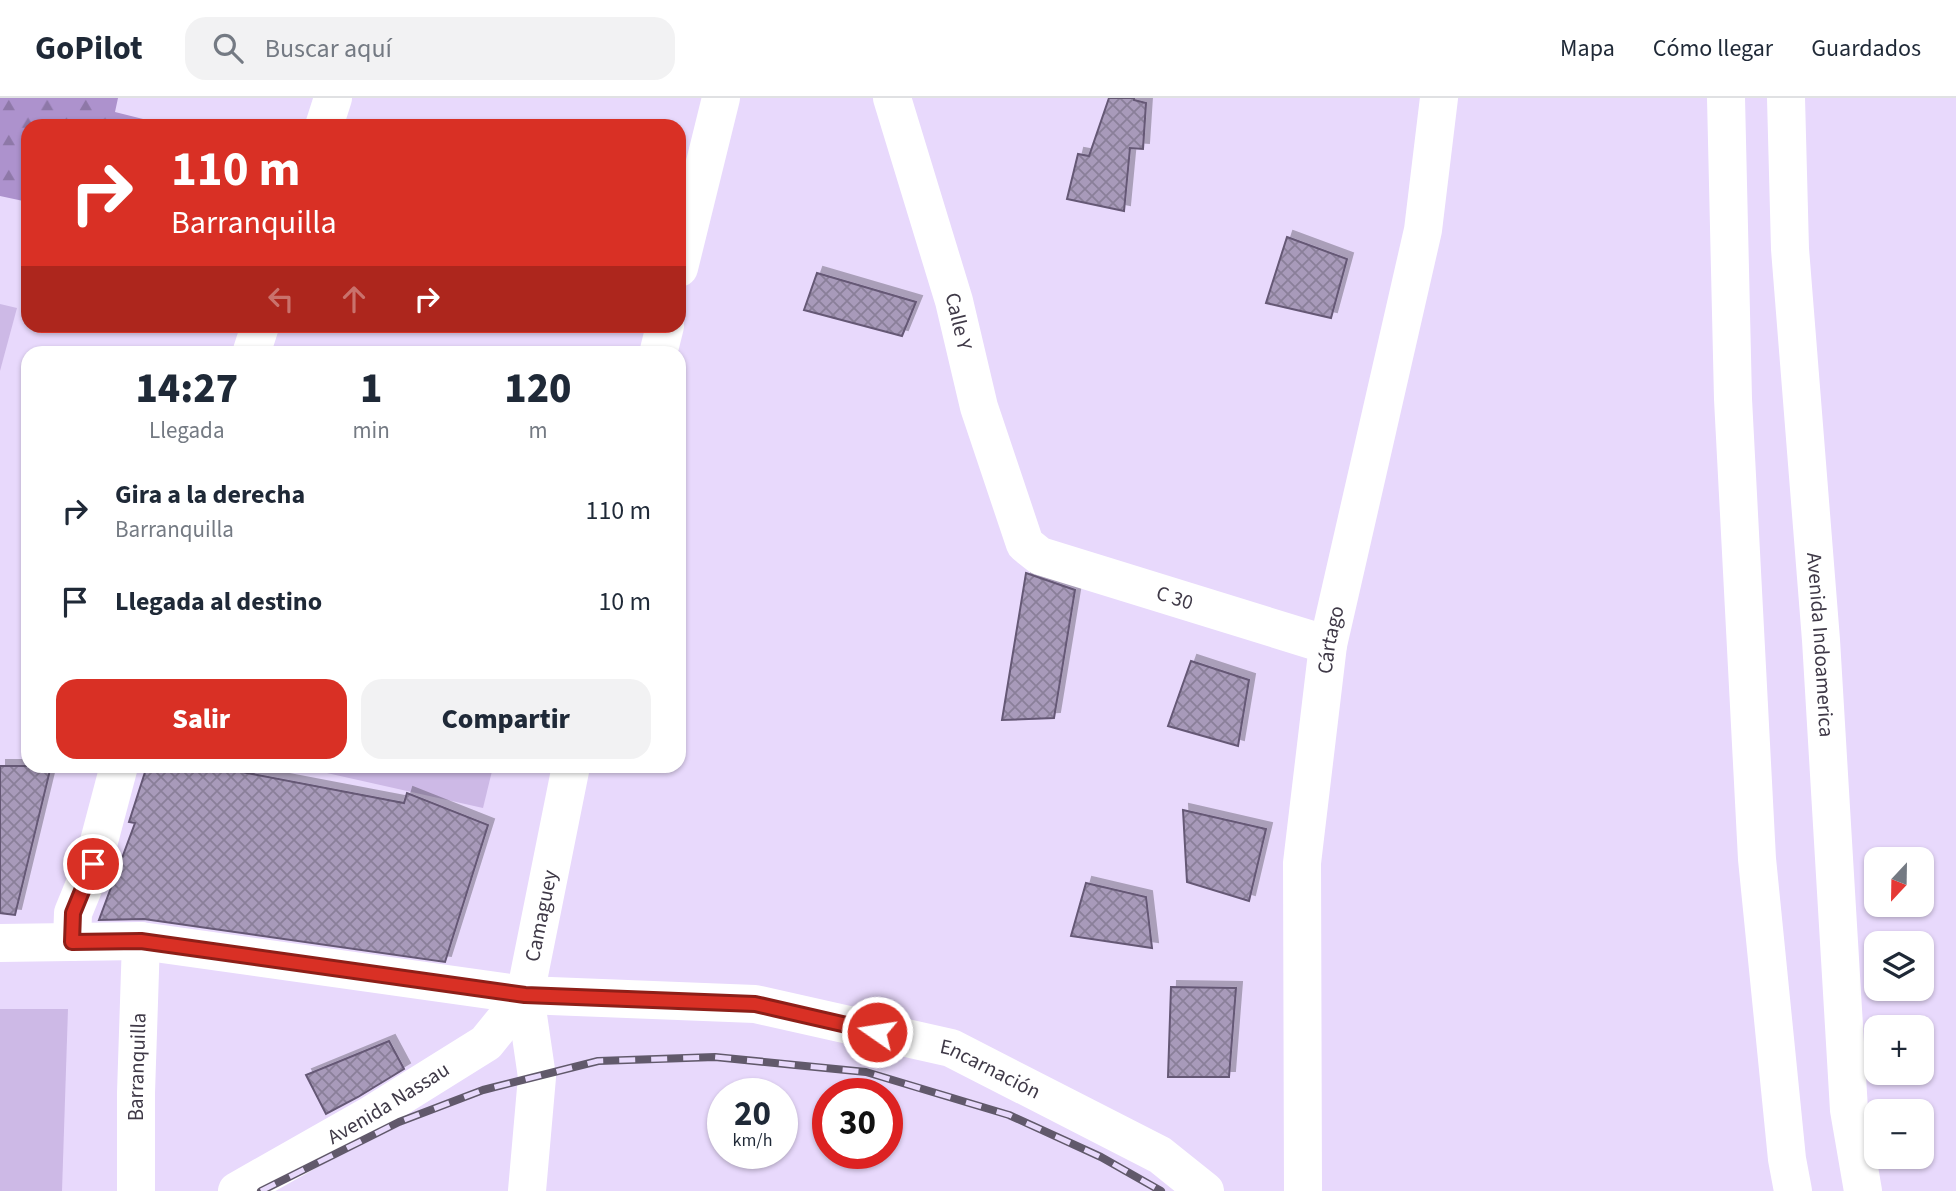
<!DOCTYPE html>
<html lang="es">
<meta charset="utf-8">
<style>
:root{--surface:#fff;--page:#f2f2f3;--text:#1f2937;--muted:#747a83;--line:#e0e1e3;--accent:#d93025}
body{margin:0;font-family:"Source Sans 3",sans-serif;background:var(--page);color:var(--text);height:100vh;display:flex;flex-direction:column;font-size:26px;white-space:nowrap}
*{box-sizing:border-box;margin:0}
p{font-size:23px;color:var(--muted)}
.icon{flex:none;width:38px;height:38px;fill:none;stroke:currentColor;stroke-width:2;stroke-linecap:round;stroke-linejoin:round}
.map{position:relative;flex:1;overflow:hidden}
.sheet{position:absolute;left:21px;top:248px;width:665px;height:427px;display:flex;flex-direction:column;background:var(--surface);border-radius:21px;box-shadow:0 2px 5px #0004}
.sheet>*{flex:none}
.guide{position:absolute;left:21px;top:21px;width:665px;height:214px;border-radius:21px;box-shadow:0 2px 5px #0004;background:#d93025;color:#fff;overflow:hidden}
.needle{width:46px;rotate:202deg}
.fabs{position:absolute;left:1864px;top:749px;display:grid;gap:14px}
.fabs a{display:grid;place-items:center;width:70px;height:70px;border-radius:14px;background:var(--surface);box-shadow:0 2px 5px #0004;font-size:35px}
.speed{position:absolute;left:707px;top:980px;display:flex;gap:14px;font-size:35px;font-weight:700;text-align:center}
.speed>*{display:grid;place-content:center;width:91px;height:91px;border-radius:50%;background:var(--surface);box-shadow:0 2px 5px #0004;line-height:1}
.speed small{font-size:18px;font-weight:400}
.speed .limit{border:10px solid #d22;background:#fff;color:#111}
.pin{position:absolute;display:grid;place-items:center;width:60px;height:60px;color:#fff;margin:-30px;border:4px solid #fff;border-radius:50%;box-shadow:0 2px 7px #0007}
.me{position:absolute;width:77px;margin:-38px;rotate:283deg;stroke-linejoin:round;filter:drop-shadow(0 0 5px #0008)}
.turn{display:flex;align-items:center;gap:24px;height:147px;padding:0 35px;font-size:32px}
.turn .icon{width:91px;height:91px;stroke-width:2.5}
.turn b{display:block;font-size:49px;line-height:60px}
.lanes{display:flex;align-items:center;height:66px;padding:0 35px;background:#0003;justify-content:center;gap:35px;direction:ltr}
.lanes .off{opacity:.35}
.eta{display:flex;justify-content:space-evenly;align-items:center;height:119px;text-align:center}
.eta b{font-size:42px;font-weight:800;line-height:49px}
.button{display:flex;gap:14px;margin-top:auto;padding:14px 35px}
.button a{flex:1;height:80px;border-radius:21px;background:var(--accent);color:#fff;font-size:28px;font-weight:800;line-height:80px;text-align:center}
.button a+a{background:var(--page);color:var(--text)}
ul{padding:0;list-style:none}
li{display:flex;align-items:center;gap:21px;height:91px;padding:0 35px}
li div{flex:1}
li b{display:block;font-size:26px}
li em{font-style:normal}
header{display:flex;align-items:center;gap:42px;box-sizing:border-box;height:98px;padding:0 35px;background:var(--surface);border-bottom:2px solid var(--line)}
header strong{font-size:33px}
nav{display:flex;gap:38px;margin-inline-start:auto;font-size:24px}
.search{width:490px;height:63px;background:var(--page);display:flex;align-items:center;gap:18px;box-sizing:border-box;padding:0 24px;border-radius:21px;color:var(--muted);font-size:26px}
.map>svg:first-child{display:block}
</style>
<header>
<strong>GoPilot</strong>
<div class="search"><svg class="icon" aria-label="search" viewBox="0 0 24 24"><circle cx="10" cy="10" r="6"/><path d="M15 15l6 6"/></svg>Buscar aquí</div>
<nav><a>Mapa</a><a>Cómo llegar</a><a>Guardados</a></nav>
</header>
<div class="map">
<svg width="1956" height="1093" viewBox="0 0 1956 1093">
<defs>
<pattern id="forest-firs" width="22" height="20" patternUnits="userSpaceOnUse" patternTransform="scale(1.75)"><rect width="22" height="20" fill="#ad92cd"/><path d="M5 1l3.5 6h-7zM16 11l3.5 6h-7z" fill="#8e78a8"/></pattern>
<pattern id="building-cross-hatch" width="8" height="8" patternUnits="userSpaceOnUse" patternTransform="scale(1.75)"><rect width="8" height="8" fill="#a89aba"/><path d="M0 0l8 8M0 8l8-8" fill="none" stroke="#8a7f99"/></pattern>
<filter id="shadow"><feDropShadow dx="6" dy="-6" stdDeviation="0" flood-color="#0004"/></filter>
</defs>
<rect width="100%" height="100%" fill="#e8d9fc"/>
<g fill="#cdb9e6">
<polygon points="0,206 17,210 0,273"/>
<polygon points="300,669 493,669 483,710"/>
<polygon points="0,911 68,911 62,1093 0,1093"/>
</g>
<polygon fill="url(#forest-firs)" points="0,0 118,0 115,14 171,28 28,28 28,104 0,98"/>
<g fill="url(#building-cross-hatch)" stroke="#655875" stroke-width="2" filter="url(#shadow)">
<polygon points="1109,0 1134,0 1134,2 1146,5 1143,51 1130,50 1124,113 1067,101 1078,56 1089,58"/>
<polygon points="1287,139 1347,161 1331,220 1266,205"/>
<polygon points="817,175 916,204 902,238 804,212"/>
<polygon points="1026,475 1075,492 1054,620 1002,622"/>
<polygon points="1191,563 1249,582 1238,648 1168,628"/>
<polygon points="0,668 51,668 15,817 0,815"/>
<polygon points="147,668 211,668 404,705 407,695 488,727 445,864 144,821 99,822 135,725 129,724"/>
<polygon points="1183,712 1266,731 1249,803 1187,784"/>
<polygon points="1086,785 1146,799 1152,850 1071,838"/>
<polygon points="1171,889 1236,890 1229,979 1168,979"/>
<polygon points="389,943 404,971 358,999 326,1016 306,977"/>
</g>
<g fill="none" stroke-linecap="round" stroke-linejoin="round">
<g stroke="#fff" stroke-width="38">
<path id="s1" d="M892,0L954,203L979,309L1025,446L1040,458L1328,547"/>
<polyline points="324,28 333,0"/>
<polyline points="679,170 721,0"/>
<polyline points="251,256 260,228"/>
<polyline points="658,256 665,228"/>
<polyline points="72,844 73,815 93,766 119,668"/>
<path id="s2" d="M0,845L141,843L525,897L755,906L951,950L1160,1057L1205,1093"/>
<path id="s3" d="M136,1093V995L141,843"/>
<path id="s4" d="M237,1093L369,1018L486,945L525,897"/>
<path id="s5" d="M527,1093L537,979L525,897L571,668"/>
<path id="s6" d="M1303,1093L1302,765L1328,547L1423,132L1439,0"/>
</g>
<g stroke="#fff" stroke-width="38">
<polyline points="1726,0 1733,301 1757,761 1787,1061 1793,1093"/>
<path id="s7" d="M1786,0L1790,151L1821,542L1849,1012L1863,1093"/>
</g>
<defs>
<polyline id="rail" points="261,1093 399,1024 483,992 598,963 715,959 866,974 1009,1017 1101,1059 1161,1093"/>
</defs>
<use href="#rail" stroke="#61596b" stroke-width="8"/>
<use href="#rail" stroke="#e8d9fc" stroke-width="5" stroke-dasharray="16" stroke-linecap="butt"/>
</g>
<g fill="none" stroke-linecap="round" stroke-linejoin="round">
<defs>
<polyline id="route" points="93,766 73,815 72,844 141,843 525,897 755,906 877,934"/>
</defs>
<use href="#route" stroke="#8d1f18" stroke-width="18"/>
<use href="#route" stroke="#d93025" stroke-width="12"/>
</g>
<g text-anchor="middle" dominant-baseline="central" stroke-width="5" stroke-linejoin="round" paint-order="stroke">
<g font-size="21" fill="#3f3947" stroke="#e8d9fc">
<text stroke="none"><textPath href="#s1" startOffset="233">Calle Y</textPath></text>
<text stroke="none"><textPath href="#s1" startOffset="626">C 30</textPath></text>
<text stroke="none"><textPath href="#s6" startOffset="553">Cártago</textPath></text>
<text stroke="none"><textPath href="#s7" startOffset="548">Avenida Indoamerica</textPath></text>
<text stroke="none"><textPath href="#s5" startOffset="278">Camaguey</textPath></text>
<text stroke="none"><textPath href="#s3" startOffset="124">Barranquilla</textPath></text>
<text stroke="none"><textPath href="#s2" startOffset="1004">Encarnación</textPath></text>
<text stroke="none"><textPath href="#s4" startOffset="175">Avenida Nassau</textPath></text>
</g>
</g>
</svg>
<div class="fabs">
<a><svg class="needle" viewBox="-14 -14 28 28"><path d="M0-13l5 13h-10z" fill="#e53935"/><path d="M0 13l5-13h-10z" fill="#747a83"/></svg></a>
<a><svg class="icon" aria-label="layers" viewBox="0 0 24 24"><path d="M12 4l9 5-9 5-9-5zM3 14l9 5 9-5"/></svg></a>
<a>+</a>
<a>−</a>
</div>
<div class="speed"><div>20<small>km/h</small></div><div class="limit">30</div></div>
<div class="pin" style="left:93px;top:766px;background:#d93025"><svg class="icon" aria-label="arrive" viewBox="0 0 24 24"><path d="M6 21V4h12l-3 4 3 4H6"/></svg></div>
<svg class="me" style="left:877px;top:934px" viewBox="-20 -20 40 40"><circle r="17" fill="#d93025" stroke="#fff" stroke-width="3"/><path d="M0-11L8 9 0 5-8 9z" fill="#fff"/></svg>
<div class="guide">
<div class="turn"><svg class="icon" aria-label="right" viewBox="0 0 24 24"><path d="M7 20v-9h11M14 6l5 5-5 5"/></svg><div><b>110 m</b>Barranquilla</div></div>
<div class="lanes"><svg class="icon off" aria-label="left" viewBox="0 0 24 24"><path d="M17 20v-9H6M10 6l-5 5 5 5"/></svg><svg class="icon off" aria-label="ahead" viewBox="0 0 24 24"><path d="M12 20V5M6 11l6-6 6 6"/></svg><svg class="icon" aria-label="right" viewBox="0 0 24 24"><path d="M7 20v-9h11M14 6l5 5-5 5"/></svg></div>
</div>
<section class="sheet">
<div class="eta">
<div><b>14:27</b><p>Llegada</p></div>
<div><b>1</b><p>min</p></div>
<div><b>120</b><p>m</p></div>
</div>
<ul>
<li><svg class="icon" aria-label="right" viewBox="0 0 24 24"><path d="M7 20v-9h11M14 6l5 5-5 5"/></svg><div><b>Gira a la derecha</b><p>Barranquilla</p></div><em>110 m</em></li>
<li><svg class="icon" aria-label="arrive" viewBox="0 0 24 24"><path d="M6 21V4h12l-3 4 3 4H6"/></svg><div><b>Llegada al destino</b></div><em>10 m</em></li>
</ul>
<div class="button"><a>Salir</a><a>Compartir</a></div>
</section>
</div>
